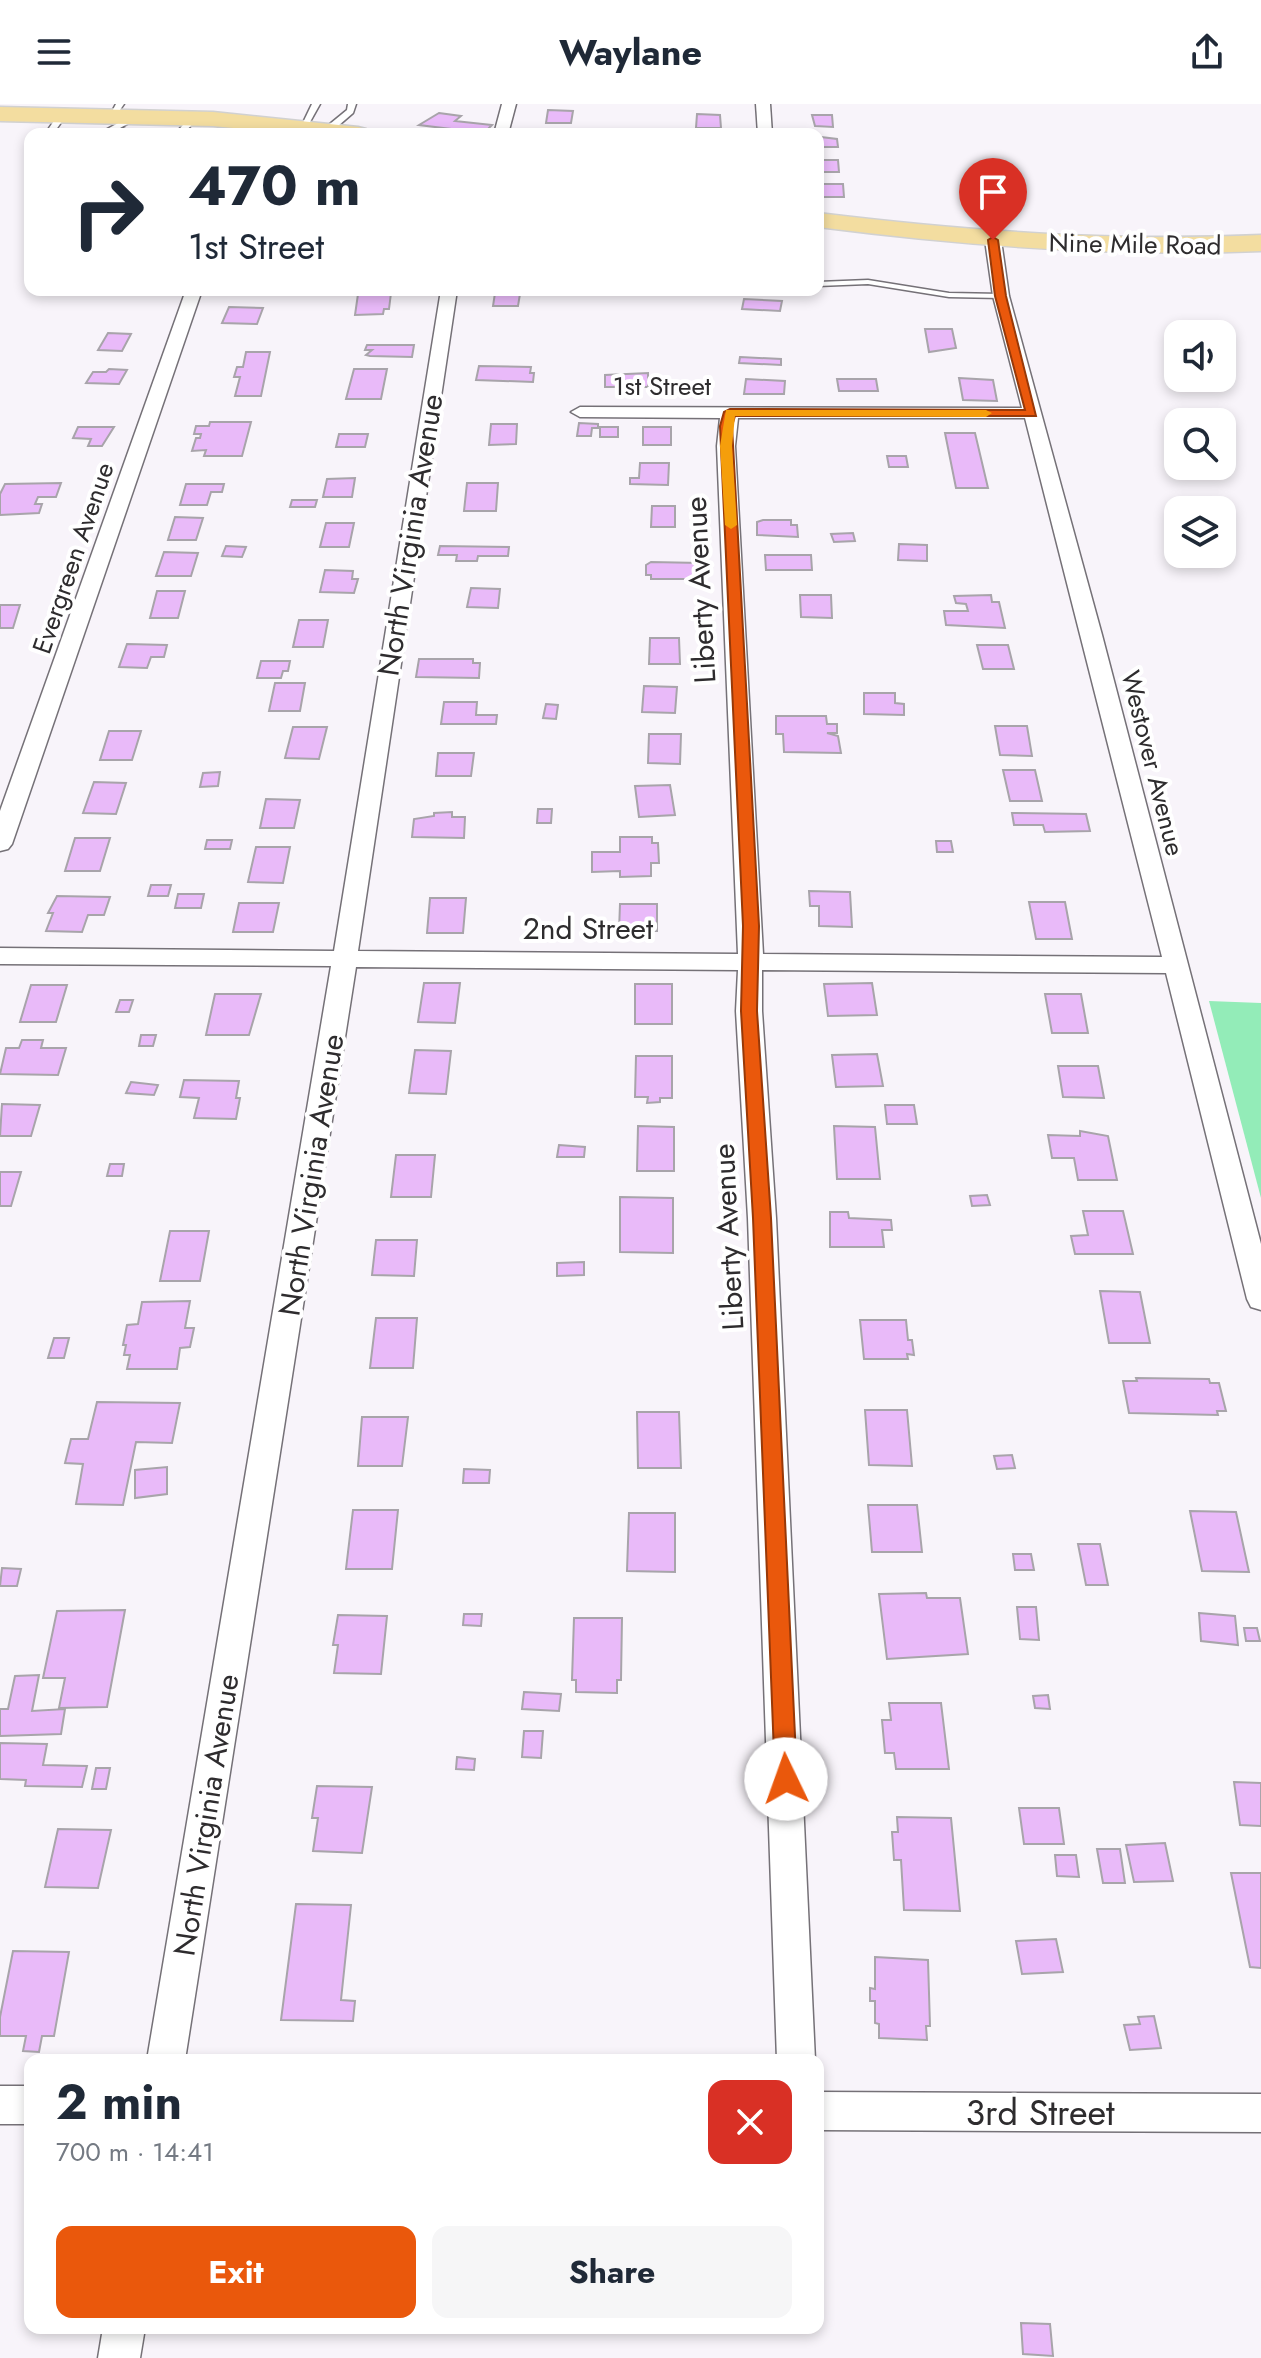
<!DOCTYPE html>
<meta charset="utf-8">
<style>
:root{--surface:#fff;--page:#f6f6f7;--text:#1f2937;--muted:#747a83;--accent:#ea580c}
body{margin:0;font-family:Jost,sans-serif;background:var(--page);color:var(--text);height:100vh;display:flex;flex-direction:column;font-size:30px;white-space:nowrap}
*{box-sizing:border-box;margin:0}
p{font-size:26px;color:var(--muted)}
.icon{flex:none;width:44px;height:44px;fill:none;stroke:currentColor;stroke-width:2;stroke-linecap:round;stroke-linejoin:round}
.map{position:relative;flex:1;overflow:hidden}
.panel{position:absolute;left:24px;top:1950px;width:800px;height:280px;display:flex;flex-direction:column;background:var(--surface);border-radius:16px;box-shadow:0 4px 12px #0003}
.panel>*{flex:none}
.hud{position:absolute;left:24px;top:24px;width:800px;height:168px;border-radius:16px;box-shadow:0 4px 12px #0003;background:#fff;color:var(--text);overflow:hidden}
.tools{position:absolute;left:1164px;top:216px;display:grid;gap:16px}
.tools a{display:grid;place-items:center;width:72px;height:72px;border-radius:16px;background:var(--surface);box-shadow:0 4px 12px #0003;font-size:40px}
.pin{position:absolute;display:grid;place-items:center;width:68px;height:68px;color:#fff;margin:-82px -34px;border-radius:50% 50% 50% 0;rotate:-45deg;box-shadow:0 0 8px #0007}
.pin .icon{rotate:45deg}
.me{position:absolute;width:88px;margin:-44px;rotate:357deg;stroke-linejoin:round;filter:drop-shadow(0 0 6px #0008)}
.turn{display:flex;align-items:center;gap:28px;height:168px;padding:0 32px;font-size:36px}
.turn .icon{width:104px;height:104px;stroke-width:2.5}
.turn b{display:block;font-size:56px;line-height:68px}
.round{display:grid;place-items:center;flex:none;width:84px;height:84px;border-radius:16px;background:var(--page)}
.overview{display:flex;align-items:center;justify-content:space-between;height:136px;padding:0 32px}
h1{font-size:48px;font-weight:700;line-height:60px}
.button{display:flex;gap:16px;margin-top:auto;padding:16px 32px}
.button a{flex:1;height:92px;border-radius:16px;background:var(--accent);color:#fff;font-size:32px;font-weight:700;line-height:92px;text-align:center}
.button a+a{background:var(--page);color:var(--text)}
header{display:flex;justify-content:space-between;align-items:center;height:104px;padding:0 32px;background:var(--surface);font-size:36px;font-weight:700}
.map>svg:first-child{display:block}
</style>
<header><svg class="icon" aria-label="menu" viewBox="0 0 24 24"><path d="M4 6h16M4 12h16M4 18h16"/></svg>Waylane<svg class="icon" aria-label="share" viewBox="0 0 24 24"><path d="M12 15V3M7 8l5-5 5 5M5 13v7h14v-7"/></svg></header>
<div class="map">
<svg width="1261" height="2254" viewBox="0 0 1261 2254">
<rect width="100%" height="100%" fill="#f8f4fa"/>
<polygon fill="#93ecb8" points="1209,897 1261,899 1261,1094"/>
<g fill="#e9baf9" stroke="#a8a4aa" stroke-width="2">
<polygon points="548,6 573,7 571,19 546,19"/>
<polygon points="439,9 461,12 455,17 492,21 484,29 419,21"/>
<polygon points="697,10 720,11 721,24 696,24"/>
<polygon points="812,11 832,11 833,23 815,22"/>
<polygon points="821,33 837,35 838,43 818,43 818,35"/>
<polygon points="818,56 838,56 839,68 820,68"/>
<polygon points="821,80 843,80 844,93 822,93"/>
<polygon points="391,189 389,205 384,205 383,210 355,211 358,190"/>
<polygon points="495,189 520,190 518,202 493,202"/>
<polygon points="744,195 782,197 780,207 742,205"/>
<polygon points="229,203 263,204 257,220 222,219"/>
<polygon points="925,225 952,225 956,244 929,248"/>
<polygon points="108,229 131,230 122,247 98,246"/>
<polygon points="367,241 414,241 412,253 370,252 366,251 372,246 365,246"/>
<polygon points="246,248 270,248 261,292 235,292 240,273 234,273 237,263 243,263"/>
<polygon points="740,253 781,255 781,261 739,259"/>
<polygon points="479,262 531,263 530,269 534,269 533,278 476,276"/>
<polygon points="109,265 127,266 119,280 86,279 93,268 106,268"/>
<polygon points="354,265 387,265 381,295 346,295"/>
<polygon points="648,269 648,283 605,283 605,271"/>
<polygon points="959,274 993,276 997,297 963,296"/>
<polygon points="746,275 785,277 784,290 744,290"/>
<polygon points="837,275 876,275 878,287 839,287"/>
<polygon points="210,318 251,318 242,352 204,352 206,346 192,347 196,334 200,334 201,330 194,330 196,322 209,322"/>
<polygon points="579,319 598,320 598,324 592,324 591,332 577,332"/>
<polygon points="491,320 517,320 516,340 489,341"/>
<polygon points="78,323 114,323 102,342 88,342 91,335 73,334"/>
<rect x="600" y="323" width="18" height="10"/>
<rect x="643" y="323" width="28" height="18"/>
<polygon points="945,329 975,329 988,384 956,384"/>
<polygon points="339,330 368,330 365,343 336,343"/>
<polygon points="887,352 906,352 908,363 889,363"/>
<polygon points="640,359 669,359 668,381 630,380 630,374 639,374"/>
<polygon points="355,374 352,393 323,393 327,375"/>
<polygon points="61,379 56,393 38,393 35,400 42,400 39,409 0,411 0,390 5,380"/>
<polygon points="467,379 498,379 496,407 464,407"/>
<polygon points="186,380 224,380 222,388 211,388 207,401 180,401"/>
<polygon points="292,396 317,396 315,403 290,403"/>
<polygon points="652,402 675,402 675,423 651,423"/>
<polygon points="175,413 203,414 196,436 168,436"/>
<polygon points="763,416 791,416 791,421 797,421 798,433 757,431 757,418"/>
<polygon points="326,419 354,419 349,443 320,443"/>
<polygon points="853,429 855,437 834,438 831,430"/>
<polygon points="899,440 927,441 927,457 898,456"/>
<polygon points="226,442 246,443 242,453 222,452"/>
<polygon points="440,442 509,443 508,452 478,452 477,457 456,457 457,451 438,451"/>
<polygon points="164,448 198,449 191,472 156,472"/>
<polygon points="765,451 811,451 812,466 766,466"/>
<polygon points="651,458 701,459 701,475 651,475 651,471 646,471 646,461"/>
<polygon points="325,466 353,467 352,475 358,475 354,489 320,488"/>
<polygon points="471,484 500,485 498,504 467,503"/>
<polygon points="157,487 185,487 178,514 150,514"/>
<polygon points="800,491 831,491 832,514 801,513"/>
<polygon points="991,491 992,498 999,498 1005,524 946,521 944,507 968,507 966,500 956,499 954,492"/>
<polygon points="0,501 20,501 13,524 0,524"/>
<polygon points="299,516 328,516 323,543 293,543"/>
<polygon points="650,534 679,534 680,560 649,560"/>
<polygon points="127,540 167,541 164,553 151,553 147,564 119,563"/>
<polygon points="977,541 1008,541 1014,565 983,565"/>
<polygon points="419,555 473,555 473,559 480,559 479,574 416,573"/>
<polygon points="261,557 290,557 288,567 283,567 281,574 257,574"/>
<polygon points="275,579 305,579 300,607 269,607"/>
<polygon points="644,582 677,583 675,609 642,608"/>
<polygon points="864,589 895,589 895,599 904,600 904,611 864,610"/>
<polygon points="444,598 477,598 476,611 497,611 496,620 441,620"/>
<polygon points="546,600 558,601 556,615 543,614"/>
<polygon points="776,612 826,612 827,620 837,620 837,629 827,629 838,632 841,649 784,648 783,630 776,630"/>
<polygon points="995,622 1027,622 1032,652 1000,651"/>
<polygon points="293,623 327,623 319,655 285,654"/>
<polygon points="109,627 141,627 132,656 100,656"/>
<polygon points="649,630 681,630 680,660 648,659"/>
<polygon points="438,649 474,649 471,672 436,672"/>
<polygon points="1003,666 1035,666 1042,697 1010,697"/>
<polygon points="220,668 218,682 200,683 203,669"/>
<polygon points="94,678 126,679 116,710 83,709"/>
<polygon points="670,681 675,711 639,713 635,682"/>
<polygon points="266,695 300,696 294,724 260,724"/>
<polygon points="538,705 552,705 551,719 537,719"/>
<polygon points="452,708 452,713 465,713 464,734 412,733 414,715 434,712 434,709"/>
<polygon points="1012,709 1086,710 1090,727 1045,728 1043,721 1014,721"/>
<polygon points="620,733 652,733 652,739 658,739 659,759 651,759 651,772 620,773 620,767 592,768 592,748 620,748"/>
<polygon points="75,734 110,734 100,767 65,767"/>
<polygon points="207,736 232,736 230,745 205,745"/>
<polygon points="936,737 951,737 953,748 937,748"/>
<polygon points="256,743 290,743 283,779 248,778"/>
<polygon points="151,781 171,781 168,792 148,792"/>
<polygon points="809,787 850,788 852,823 819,822 819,802 810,802"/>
<polygon points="178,790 204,790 201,804 175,804"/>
<polygon points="57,792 110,793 104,811 88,811 82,828 46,827 53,809 48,809"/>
<polygon points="430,794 466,794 463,829 427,829"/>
<polygon points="1029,798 1065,798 1072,835 1036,835"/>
<polygon points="239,799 279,799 273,828 233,828"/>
<polygon points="620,800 657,800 657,827 619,827"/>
<polygon points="424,879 460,879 455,919 418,918"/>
<polygon points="872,879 877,911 828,912 824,880"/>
<rect x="635" y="880" width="37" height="40"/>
<polygon points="31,881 67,881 56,918 20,918"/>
<polygon points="215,890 261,890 249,931 206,931"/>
<polygon points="1045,890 1081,890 1088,929 1052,929"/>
<polygon points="120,896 133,896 129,908 116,908"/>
<polygon points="141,931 156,931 153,942 139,942"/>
<polygon points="22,936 43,936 41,944 66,944 58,971 0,970 6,944 19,944"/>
<polygon points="415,946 451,947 446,990 409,989"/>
<polygon points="877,950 883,982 836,983 832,951"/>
<polygon points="636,952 672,952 672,994 660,994 660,998 647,999 648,993 635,993"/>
<polygon points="1058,962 1098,962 1104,994 1063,993"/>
<polygon points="184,976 239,977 236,994 240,994 236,1015 194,1014 199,994 180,993"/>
<polygon points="131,978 158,981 154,991 126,989"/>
<polygon points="2,1000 40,1001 31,1032 0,1032"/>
<polygon points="885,1001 914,1001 917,1020 887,1020"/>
<polygon points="638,1022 674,1023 674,1067 637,1067"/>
<polygon points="834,1022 875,1023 880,1075 837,1075"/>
<polygon points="1080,1027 1108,1032 1117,1076 1078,1076 1074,1054 1052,1054 1048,1031 1080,1032"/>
<polygon points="559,1041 585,1043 584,1053 557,1053"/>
<polygon points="396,1051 435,1051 431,1093 391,1093"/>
<polygon points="110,1060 124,1060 122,1072 107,1072"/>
<polygon points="0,1068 21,1068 11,1102 0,1102"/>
<polygon points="987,1091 990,1101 972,1102 970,1092"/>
<polygon points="620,1093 673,1094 673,1149 620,1148"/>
<polygon points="1083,1107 1123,1107 1133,1150 1075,1150 1071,1132 1088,1131"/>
<polygon points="830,1108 848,1108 849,1114 891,1116 892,1126 882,1126 884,1143 830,1143"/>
<polygon points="170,1127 209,1127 200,1177 160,1177"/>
<polygon points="376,1136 417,1136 414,1172 372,1171"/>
<polygon points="584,1158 584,1171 557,1172 557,1159"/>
<polygon points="1100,1187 1140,1188 1150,1239 1109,1239"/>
<polygon points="190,1197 185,1224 194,1224 190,1243 180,1244 177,1265 127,1265 130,1251 124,1251 126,1241 123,1241 127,1221 138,1220 142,1198"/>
<polygon points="376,1214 417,1214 413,1264 370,1264"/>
<polygon points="860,1216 906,1216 908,1236 912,1236 914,1251 907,1250 908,1255 864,1255"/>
<polygon points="54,1234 69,1234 64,1254 48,1254"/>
<polygon points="1136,1274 1209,1275 1210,1279 1219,1279 1226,1307 1217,1307 1218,1311 1129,1309 1123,1277 1137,1277"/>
<polygon points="97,1298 180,1299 172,1339 136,1338 123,1401 76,1400 83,1360 65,1359 71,1335 88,1335"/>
<polygon points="865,1306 907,1306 912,1362 869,1361"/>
<polygon points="637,1308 679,1308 681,1364 638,1364"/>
<polygon points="362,1313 408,1313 402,1362 358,1362"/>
<polygon points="1012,1351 1015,1364 997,1365 994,1352"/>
<polygon points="167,1363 167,1390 135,1394 135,1366"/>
<polygon points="464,1365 490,1366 489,1379 463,1379"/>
<polygon points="868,1401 917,1401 922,1448 872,1448"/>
<polygon points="353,1406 398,1406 392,1465 346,1465"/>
<polygon points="1190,1407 1236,1408 1249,1468 1202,1467"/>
<polygon points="629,1409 675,1409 675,1468 627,1467"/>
<polygon points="1078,1440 1100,1440 1108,1481 1086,1481"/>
<polygon points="1013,1450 1031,1450 1034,1466 1015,1466"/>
<polygon points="2,1464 21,1465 17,1482 0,1482"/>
<polygon points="926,1489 927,1494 960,1494 968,1550 887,1555 879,1490"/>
<polygon points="1017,1503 1036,1503 1039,1536 1020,1535"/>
<polygon points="125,1506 107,1603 59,1604 65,1574 43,1574 57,1507"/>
<polygon points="1199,1509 1235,1512 1238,1541 1201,1537"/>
<polygon points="464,1510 482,1510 481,1522 463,1521"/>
<polygon points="338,1511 387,1512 381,1570 334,1569 338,1541 333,1541"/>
<polygon points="574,1514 622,1514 621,1576 617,1576 617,1589 576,1588 576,1576 572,1576"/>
<polygon points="1244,1524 1257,1524 1260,1537 1246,1537"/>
<polygon points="39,1571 32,1607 65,1605 61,1630 0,1632 0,1605 8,1605 15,1572"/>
<polygon points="524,1588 561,1590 559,1607 522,1605"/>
<polygon points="1048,1591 1050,1605 1035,1604 1033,1592"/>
<polygon points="889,1599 941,1599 949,1665 896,1665 894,1649 885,1649 882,1616 891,1616"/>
<polygon points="524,1627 543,1627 541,1654 522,1653"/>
<polygon points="0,1639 47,1640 43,1661 87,1662 82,1683 25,1682 26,1676 0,1675"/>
<polygon points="457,1653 475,1655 474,1666 456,1665"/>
<polygon points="96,1664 110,1664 106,1685 92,1685"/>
<polygon points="1234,1678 1261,1679 1261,1722 1240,1721"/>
<polygon points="317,1682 372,1683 362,1749 313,1747 318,1714 312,1714"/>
<polygon points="1019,1704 1059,1704 1064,1740 1024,1740"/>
<polygon points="897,1713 951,1714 960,1807 904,1806 901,1756 894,1756 892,1728 898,1728"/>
<polygon points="58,1725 111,1726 98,1784 45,1783"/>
<polygon points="1165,1739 1173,1777 1134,1778 1126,1741"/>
<polygon points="1097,1745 1120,1745 1125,1779 1103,1779"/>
<polygon points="1055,1751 1076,1751 1079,1773 1057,1772"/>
<polygon points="1231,1769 1261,1769 1261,1864 1250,1863"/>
<polygon points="296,1800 351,1801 341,1896 355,1897 353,1917 281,1916"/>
<polygon points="1056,1835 1063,1868 1022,1870 1016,1837"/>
<polygon points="13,1847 69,1848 54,1932 42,1932 39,1948 23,1947 26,1932 0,1932 0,1913"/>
<polygon points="875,1853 928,1856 930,1922 926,1922 927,1936 879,1934 879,1920 875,1919 875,1897 870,1897 870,1884 875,1885"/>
<polygon points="1154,1912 1161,1944 1130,1946 1124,1921 1140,1920 1138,1913"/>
<polygon points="1021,2219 1050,2220 1053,2252 1023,2250"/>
</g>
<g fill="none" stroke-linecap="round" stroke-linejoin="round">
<defs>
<g id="lane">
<polygon points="116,0 124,0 115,13 109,13"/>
<polygon points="312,0 320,0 306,25 300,25"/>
<polygon points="348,0 356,0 353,9 331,28 325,28 325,24 347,6"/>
<polygon points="60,8 67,10 53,30 45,30"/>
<polygon points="135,10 142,12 120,24 143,30 113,27 98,30"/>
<polygon points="191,12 198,14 183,30 175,30"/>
<polygon points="868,176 949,189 1001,190 1005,192 1001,194 949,193 868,180 818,182 818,178"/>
</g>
<g id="street">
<polygon points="502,0 516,0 508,30 494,30"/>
<polygon points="756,0 770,0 772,30 758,30"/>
<path d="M993,131L1001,136L1009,192L1102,531L1261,1140V1206L1251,1203L1247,1195L1166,869L762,866V907L776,1114L815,1956H777L748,1114L736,907L738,866L356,863L185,1956H147L331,862L0,860V844L334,847L441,186H457L358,847L738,850L717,342L720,314L580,313L571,308L580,303L1022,304L993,192L985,136ZM738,314H1025L1162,853L763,850L735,342Z"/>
<polygon points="186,186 202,186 12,740 8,745 0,747 0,707"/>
<rect x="0" y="1982" width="30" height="38"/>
<polygon points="818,1988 1261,1990 1261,2028 818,2026"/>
<polygon points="103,2224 145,2224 140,2254 98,2254"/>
</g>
<g id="primary">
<polygon points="0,3 213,8 358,23 366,25 369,30 292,30 213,22 0,17"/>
<path d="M818,109C966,127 1112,138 1261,131V147C1112,153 966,142 818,123Z"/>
</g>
</defs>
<use href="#lane" stroke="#757177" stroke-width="3"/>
<use href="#street" stroke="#757177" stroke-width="3"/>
<use href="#primary" stroke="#d1d1d1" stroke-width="3"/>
<use href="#lane" fill="#fff" fill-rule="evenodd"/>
<use href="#street" fill="#fff" fill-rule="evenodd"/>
<use href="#primary" fill="#f3dda0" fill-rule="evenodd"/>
</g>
<polygon fill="#ea580c" stroke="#983908" stroke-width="2" points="993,133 998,136 1006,192 1036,312 735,312 732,322 759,822 757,907 771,1114 797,1675 794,1682 786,1685 778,1682 775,1675 753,1114 741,907 743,822 720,322 724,308 730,305 1025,306 995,192 988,136"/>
<polygon fill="#f59e0b" points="726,306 986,306 992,309 986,313 735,312 732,342 737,421 731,425 725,421 720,342"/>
<g text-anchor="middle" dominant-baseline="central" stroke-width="8" stroke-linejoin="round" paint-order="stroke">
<g font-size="26" fill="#2e2c2e" stroke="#fff">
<text transform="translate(1135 140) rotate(1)">Nine Mile Road</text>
<text x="662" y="282">1st Street</text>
<text transform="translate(73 454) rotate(-71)">Evergreen Avenue</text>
<text transform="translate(1153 659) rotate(76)">Westover Avenue</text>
</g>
<g font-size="30" fill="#2e2c2e" stroke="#fff">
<text transform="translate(410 431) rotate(-81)">North Virginia Avenue</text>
<text transform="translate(700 486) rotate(-93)">Liberty Avenue</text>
<text x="588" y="824">2nd Street</text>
<text transform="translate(311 1071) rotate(-81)">North Virginia Avenue</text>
<text transform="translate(728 1133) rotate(-93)">Liberty Avenue</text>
<text transform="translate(206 1711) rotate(-81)">North Virginia Avenue</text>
</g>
<g font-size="36" fill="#2e2c2e" stroke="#fff">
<text x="1040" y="2008">3rd Street</text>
</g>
</g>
</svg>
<div class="tools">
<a><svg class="icon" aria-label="sound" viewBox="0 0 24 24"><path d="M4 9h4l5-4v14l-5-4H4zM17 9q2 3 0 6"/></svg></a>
<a><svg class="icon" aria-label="search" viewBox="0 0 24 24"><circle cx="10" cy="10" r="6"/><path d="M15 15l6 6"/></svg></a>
<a><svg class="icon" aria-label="layers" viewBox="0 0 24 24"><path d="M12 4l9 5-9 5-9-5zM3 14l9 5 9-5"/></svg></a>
</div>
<div class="pin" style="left:993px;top:136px;background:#d93025"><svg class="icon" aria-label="arrive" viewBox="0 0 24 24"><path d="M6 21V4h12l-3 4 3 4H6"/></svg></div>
<svg class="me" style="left:786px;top:1675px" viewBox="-20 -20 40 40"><circle r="19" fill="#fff"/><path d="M0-13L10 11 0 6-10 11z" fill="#ea580c"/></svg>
<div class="hud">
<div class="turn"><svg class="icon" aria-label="right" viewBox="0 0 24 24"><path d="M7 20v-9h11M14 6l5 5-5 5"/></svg><div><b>470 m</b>1st Street</div></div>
</div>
<section class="panel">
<div class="overview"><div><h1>2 min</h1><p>700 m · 14:41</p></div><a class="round" style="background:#d93025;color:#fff"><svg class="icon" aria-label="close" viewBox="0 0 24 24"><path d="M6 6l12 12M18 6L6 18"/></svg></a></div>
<div class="button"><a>Exit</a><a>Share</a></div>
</section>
</div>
